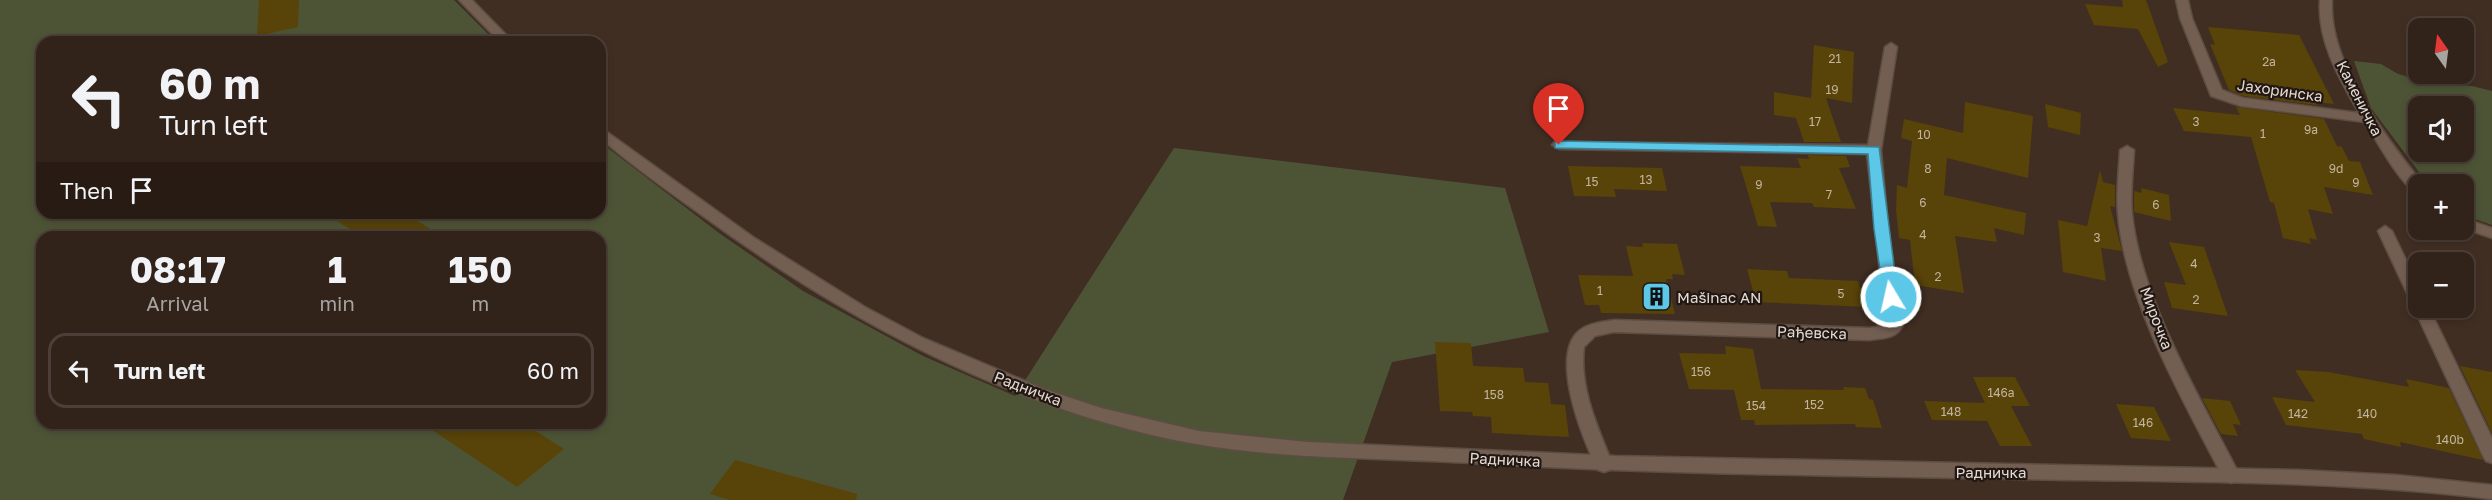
<!DOCTYPE html>
<meta charset="utf-8">
<style>
:root{--surface:#31221a;--page:#392a23;--text:#f1f3f6;--muted:#a8a4a2;--line:#4c3f39}
body{margin:0;font-family:"Golos Text",sans-serif;background:var(--page);color:var(--text);height:100vh;display:flex;flex-direction:column;font-size:22px;white-space:nowrap}
*{box-sizing:border-box;margin:0}
p{font-size:20px;color:var(--muted)}
.icon{flex:none;width:33px;height:33px;fill:none;stroke:currentColor;stroke-width:2;stroke-linecap:round;stroke-linejoin:round}
.map{position:relative;flex:1;overflow:hidden}
.drawer{position:absolute;left:36px;top:231px;width:570px;height:198px;display:flex;flex-direction:column;background:var(--surface);border-radius:18px;box-shadow:0 3px 9px #0003,0 0 0 2px var(--line)}
.drawer>*{flex:none}
.banner{position:absolute;left:36px;top:36px;width:570px;height:183px;border-radius:18px;box-shadow:0 3px 9px #0003,0 0 0 2px var(--line);background:#31221a;color:var(--text);overflow:hidden}
.needle{width:39px;rotate:346deg}
.buttons{position:absolute;left:2408px;top:18px;display:grid;gap:12px}
.buttons a{display:grid;place-items:center;width:66px;height:66px;border-radius:12px;background:var(--surface);box-shadow:0 3px 9px #0003,0 0 0 2px var(--line);font-size:30px}
.pin{position:absolute;display:grid;place-items:center;width:51px;height:51px;color:#fff;margin:-62px -26px;border-radius:50% 50% 50% 0;rotate:-45deg;box-shadow:0 0 6px #0007}
.pin .icon{rotate:45deg}
.me{position:absolute;width:66px;margin:-33px;rotate:351deg;stroke-linejoin:round;filter:drop-shadow(0 0 4px #0008)}
.turn{display:flex;align-items:center;gap:21px;height:126px;padding:0 24px;font-size:27px}
.turn .icon{width:78px;height:78px;stroke-width:2.5}
.turn b{display:block;font-size:42px;line-height:51px}
.then{display:flex;align-items:center;height:57px;padding:0 24px;background:#0003;gap:12px;font-size:22px}
.eta{display:flex;justify-content:space-evenly;align-items:center;height:102px;text-align:center}
.eta b{font-size:36px;font-weight:700;line-height:42px}
ul{padding:0;list-style:none}
li{display:flex;align-items:center;gap:18px;height:75px;margin:0 12px 9px;padding:0 12px;border:3px solid var(--line);border-radius:18px}
li div{flex:1}
li b{display:block;font-size:22px}
li em{font-style:normal}
.map>svg:first-child{display:block}
</style>
<div class="map">
<svg width="2492" height="500" viewBox="0 0 2492 500">
<rect width="100%" height="100%" fill="#412e23"/>
<g fill="#4d5436" fill-rule="evenodd">
<path d="M0,0H454L496,42H42V213H600V142L719,233L803,291L923,356L1015,396L1174,148L1505,188L1549,332L1392,362L1343,500H0ZM42,237H600V423H42Z"/>
<path d="M2354,61L2381,64L2398,74L2434,84L2472,86L2492,91V225L2463,215V184H2428L2371,108ZM2418,106H2463V152H2418Z"/>
</g>
<g fill="#584308">
<polygon points="259,0 299,0 298,27 257,36"/>
<polygon points="2122,0 2146,0 2168,62 2158,67 2138,29 2094,25 2085,4 2123,7"/>
<polygon points="2208,27 2299,35 2334,104 2316,102 2317,105 2244,96 2229,90 2210,44 2215,45"/>
<polygon points="1814,45 1854,52 1852,103 1826,98 1841,142 1804,142 1796,118 1774,115 1774,92 1811,98"/>
<polygon points="1965,102 2033,116 2028,178 1947,158 1944,195 2026,213 2024,235 1994,228 1997,242 1955,236 1964,293 1915,285 1910,240 1899,238 1896,210 1897,185 1907,188 1912,141 1901,138 1904,119 1963,133"/>
<polygon points="2045,104 2081,113 2080,135 2048,127"/>
<polygon points="2236,107 2324,119 2337,146 2342,147 2349,161 2360,162 2373,195 2324,187 2333,214 2308,209 2317,240 2309,238 2311,244 2283,238 2274,203 2270,202 2251,137 2184,131 2173,108 2240,115"/>
<polygon points="1808,155 1846,156 1850,167 1839,168 1856,209 1814,207 1812,203 1770,202 1777,227 1758,226 1740,166 1801,168 1797,158 1809,159"/>
<polygon points="1568,166 1662,168 1667,191 1614,189 1616,197 1574,196"/>
<polygon points="2100,170 2103,182 2115,185 2115,207 2110,206 2122,251 2101,248 2106,281 2063,272 2058,220 2087,226"/>
<polygon points="2141,188 2169,195 2171,221 2134,212 2134,191 2142,193"/>
<polygon points="324,213 404,213 444,237 363,237"/>
<polygon points="2169,242 2204,247 2228,316 2172,308 2164,282 2186,285"/>
<polygon points="1642,243 1677,244 1685,275 1672,274 1673,279 1666,279 1675,314 1601,313 1599,305 1585,305 1578,275 1633,276 1626,246 1643,247"/>
<polygon points="1747,269 1787,271 1789,278 1858,281 1867,307 1756,302"/>
<polygon points="1435,342 1471,343 1473,366 1523,368 1525,382 1548,383 1551,404 1565,405 1569,437 1492,433 1491,417 1473,416 1472,412 1440,411"/>
<polygon points="1725,346 1753,349 1761,389 1844,390 1843,387 1865,388 1869,399 1873,400 1882,428 1856,427 1855,424 1755,425 1754,420 1741,420 1734,390 1689,389 1679,353 1726,354"/>
<polygon points="2460,366 2492,372 2492,433"/>
<polygon points="2295,370 2328,372 2409,387 2406,379 2449,388 2483,460 2400,442 2401,447 2364,439 2362,434 2286,425 2272,397 2315,402"/>
<polygon points="1973,377 2015,377 2030,406 2011,406 2032,446 2000,446 1987,421 1932,420 1924,401 1985,403"/>
<polygon points="2202,398 2230,401 2241,425 2233,424 2238,436 2221,434"/>
<polygon points="2116,404 2154,407 2171,441 2131,438"/>
<polygon points="422,423 523,423 564,449 517,487"/>
<polygon points="735,460 857,494 856,500 730,500 710,494"/>
</g>
<g fill="none" stroke-linecap="round" stroke-linejoin="round">
<defs>
<g id="street">
<path d="M2176,0H2188L2192,18L2222,90L2243,98L2359,113C2339,78 2317,41 2320,0H2332C2328,63 2386,137 2423,184H2418V193C2403,189 2374,137 2365,122L2241,106L2211,96L2180,18Z"/>
<path d="M1891,43L1897,47L1881,150L1888,229L1902,327C1895,339 1882,338 1870,340L1614,332L1595,336L1584,347C1579,388 1598,428 1613,465L1610,470L1604,472L1598,470C1583,441 1549,356 1579,331C1588,323 1603,322 1614,320L1870,328L1886,325L1867,154L1559,149L1552,145L1554,142L1868,145L1885,47Z"/>
<path d="M2127,146L2134,150C2133,171 2130,193 2132,214C2141,301 2201,399 2240,476L2237,481L2231,483L2225,481C2185,404 2125,301 2118,214C2116,193 2119,171 2120,150Z"/>
<polygon points="2463,218 2492,228 2492,238 2463,228"/>
<polygon points="2385,226 2392,231 2418,285 2418,308 2429,308 2492,438 2492,463 2486,461 2483,456 2378,231"/>
</g>
<g id="secondary">
<polygon points="459,0 472,0 513,42 500,42"/>
<path d="M600,127L753,237L865,307L923,338L1044,389L1101,408L1199,431L1307,442L1615,456L2299,470L2396,475L2492,485V499C2354,482 2215,482 2076,480C1874,476 1672,475 1471,463C1369,457 1265,460 1165,438C995,400 842,317 703,216C668,191 633,166 600,138Z"/>
</g>
</defs>
<use href="#street" stroke="#5c4d43" stroke-width="3"/>
<use href="#secondary" stroke="#5c4d43" stroke-width="3"/>
<use href="#street" fill="#735e52" fill-rule="evenodd"/>
<use href="#secondary" fill="#735e52" fill-rule="evenodd"/>
</g>
<polygon fill="#5cc7e7" stroke="#3c8196" stroke-width="1.5" points="1559,141 1879,147 1898,297 1891,303 1884,297 1874,229 1868,154 1555,148 1555,142"/>
<defs>
<symbol id="building-square" viewBox="-11 -11 22 22"><rect x="-9" y="-9" width="18" height="18" rx="4" fill="#5cc7e7" stroke="#211813"/><path d="M-4-6H4V6H1V3H-1V6H-4ZM-2.5-4.3h1.7v1.8h-1.7ZM.8-4.3h1.7v1.8H.8ZM-2.5-1h1.7V.8h-1.7ZM.8-1h1.7V.8H.8Z" fill="#111"/></symbol>
</defs>
<g fill-rule="evenodd">
<use href="#building-square" x="1640" y="280" width="33" height="33"/>
</g>
<g text-anchor="middle" dominant-baseline="central" stroke-width="4.5" stroke-linejoin="round" paint-order="stroke">
<g font-size="12" fill="#c2b4a0">
<text x="1835" y="58">21</text>
<text x="2269" y="61">2a</text>
<text x="1832" y="89">19</text>
<text x="1815" y="121">17</text>
<text x="2196" y="121">3</text>
<text x="2311" y="129">9a</text>
<text x="2263" y="133">1</text>
<text x="1924" y="134">10</text>
<text x="1928" y="168">8</text>
<text x="2336" y="168">9d</text>
<text x="1646" y="179">13</text>
<text x="1592" y="181">15</text>
<text x="2356" y="182">9</text>
<text x="1759" y="184">9</text>
<text x="1829" y="194">7</text>
<text x="1923" y="202">6</text>
<text x="2156" y="204">6</text>
<text x="1923" y="234">4</text>
<text x="2097" y="237">3</text>
<text x="2194" y="263">4</text>
<text x="1938" y="276">2</text>
<text x="1600" y="290">1</text>
<text x="1841" y="293">5</text>
<text x="2196" y="299">2</text>
<text x="1701" y="371">156</text>
<text x="2001" y="392">146a</text>
<text x="1494" y="394">158</text>
<text x="1814" y="404">152</text>
<text x="1756" y="405">154</text>
<text x="1951" y="411">148</text>
<text x="2298" y="413">142</text>
<text x="2367" y="413">140</text>
<text x="2143" y="422">146</text>
<text x="2450" y="439">140b</text>
</g>
<g font-size="15" fill="#e5d9d2" stroke="#211813">
<text transform="translate(2280 90) rotate(8)">Јахоринска</text>
<text transform="translate(2360 98) rotate(63)">Каменичка</text>
<text transform="translate(2157 318) rotate(69)">Мирочка</text>
<text transform="translate(1812 332) rotate(2)">Рађевска</text>
<text transform="translate(1028 388) rotate(21)">Радничка</text>
<text transform="translate(1505 459) rotate(3)">Радничка</text>
<text x="1991" y="472">Радничка</text>
</g>
<g font-size="15" fill="#e5d9d2" stroke="#211813" text-anchor="start">
<text x="1677" y="297">Mašinac AN</text>
</g>
</g>
</svg>
<div class="buttons">
<a><svg class="needle" viewBox="-14 -14 28 28"><path d="M0-13l5 13h-10z" fill="#e53935"/><path d="M0 13l5-13h-10z" fill="#a8a4a2"/></svg></a>
<a><svg class="icon" aria-label="sound" viewBox="0 0 24 24"><path d="M4 9h4l5-4v14l-5-4H4zM17 9q2 3 0 6"/></svg></a>
<a>+</a>
<a>−</a>
</div>
<div class="pin" style="left:1559px;top:145px;background:#d93025"><svg class="icon" aria-label="arrive" viewBox="0 0 24 24"><path d="M6 21V4h12l-3 4 3 4H6"/></svg></div>
<svg class="me" style="left:1891px;top:297px" viewBox="-20 -20 40 40"><circle r="17" fill="#5cc7e7" stroke="#fff" stroke-width="3"/><path d="M0-11L8 9 0 5-8 9z" fill="#fff"/></svg>
<div class="banner">
<div class="turn"><svg class="icon" aria-label="left" viewBox="0 0 24 24"><path d="M17 20v-9H6M10 6l-5 5 5 5"/></svg><div><b>60 m</b>Turn left</div></div>
<div class="then">Then<svg class="icon" aria-label="arrive" viewBox="0 0 24 24"><path d="M6 21V4h12l-3 4 3 4H6"/></svg></div>
</div>
<section class="drawer">
<div class="eta">
<div><b>08:17</b><p>Arrival</p></div>
<div><b>1</b><p>min</p></div>
<div><b>150</b><p>m</p></div>
</div>
<ul>
<li><svg class="icon" aria-label="left" viewBox="0 0 24 24"><path d="M17 20v-9H6M10 6l-5 5 5 5"/></svg><div><b>Turn left</b></div><em>60 m</em></li>
</ul>
</section>
</div>
